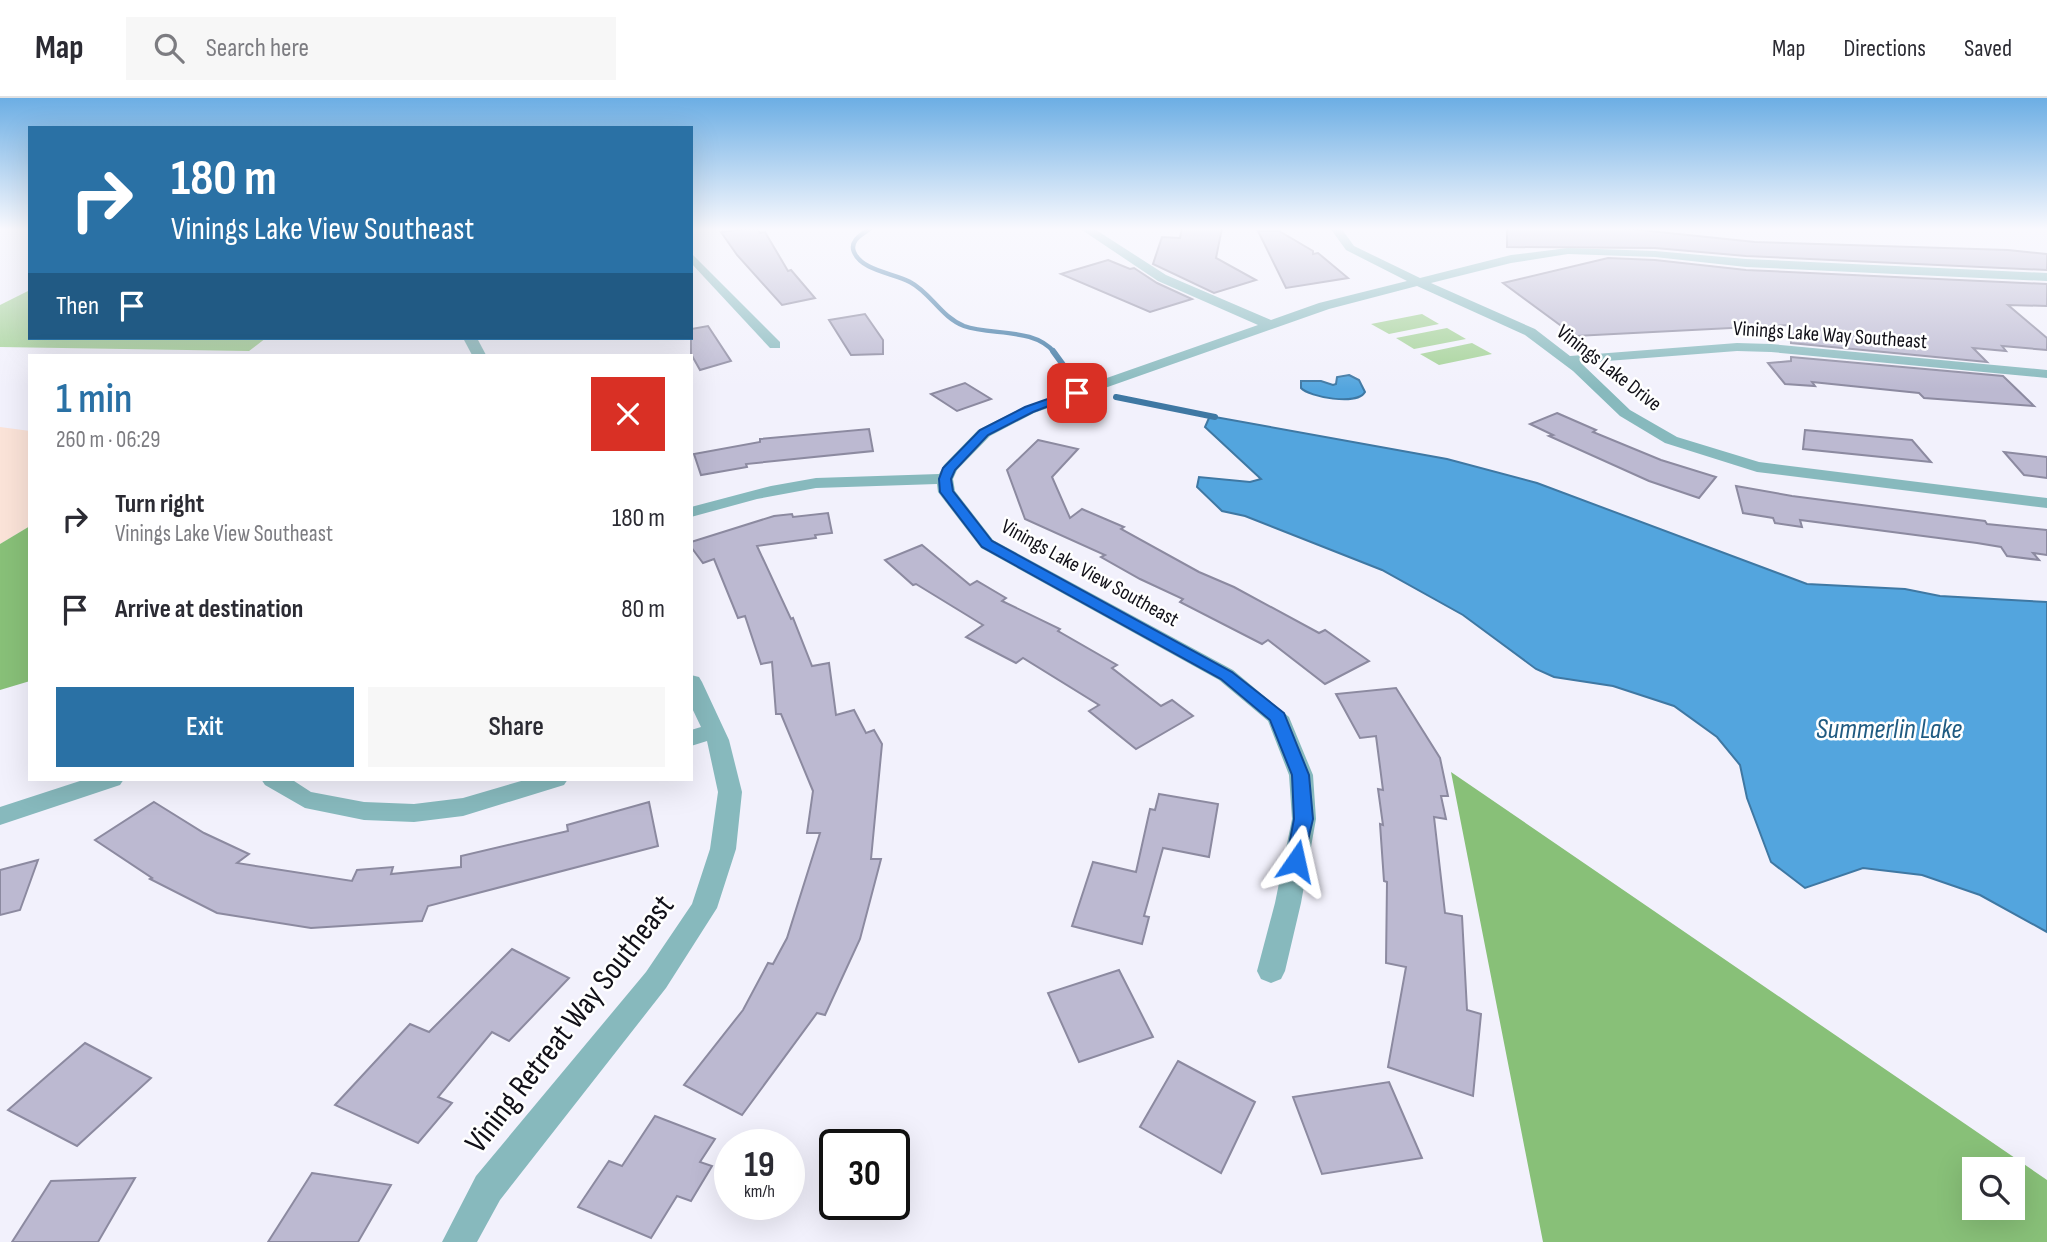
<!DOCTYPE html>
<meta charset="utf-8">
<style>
:root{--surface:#fff;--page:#f7f7f7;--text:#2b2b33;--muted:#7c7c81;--line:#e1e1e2;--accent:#2a71a5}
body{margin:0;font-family:"Sofia Sans Condensed",sans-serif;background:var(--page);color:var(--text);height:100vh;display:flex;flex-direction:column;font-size:26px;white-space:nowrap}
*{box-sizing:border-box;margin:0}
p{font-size:23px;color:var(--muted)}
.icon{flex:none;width:38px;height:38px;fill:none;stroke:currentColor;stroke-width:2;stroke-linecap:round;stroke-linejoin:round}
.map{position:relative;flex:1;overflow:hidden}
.drawer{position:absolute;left:28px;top:256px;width:665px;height:427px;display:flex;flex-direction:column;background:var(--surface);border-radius:0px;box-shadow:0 7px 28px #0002}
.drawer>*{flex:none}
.guide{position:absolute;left:28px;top:28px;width:665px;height:214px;border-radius:0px;box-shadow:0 7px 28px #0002;background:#2a71a5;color:#fff;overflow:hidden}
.tools{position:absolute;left:1962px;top:1059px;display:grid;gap:14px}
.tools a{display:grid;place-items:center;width:63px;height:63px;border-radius:0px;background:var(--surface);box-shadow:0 7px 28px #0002;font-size:35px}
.speed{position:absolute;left:714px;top:1031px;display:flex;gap:14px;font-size:35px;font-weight:700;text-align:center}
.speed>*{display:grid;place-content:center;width:91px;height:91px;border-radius:50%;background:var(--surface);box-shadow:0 7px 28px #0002;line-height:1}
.speed small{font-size:18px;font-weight:400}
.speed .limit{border:4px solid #111;border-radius:10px;background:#fff;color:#111}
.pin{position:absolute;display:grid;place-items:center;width:60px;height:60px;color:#fff;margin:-30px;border-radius:14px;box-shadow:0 4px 10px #0006}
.me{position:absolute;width:77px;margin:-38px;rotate:11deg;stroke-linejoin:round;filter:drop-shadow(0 0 5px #0008)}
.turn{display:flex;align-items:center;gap:24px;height:147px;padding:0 28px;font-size:32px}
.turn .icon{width:91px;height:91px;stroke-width:2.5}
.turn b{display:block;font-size:49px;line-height:60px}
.then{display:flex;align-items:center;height:66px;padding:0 28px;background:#0003;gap:14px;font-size:26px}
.round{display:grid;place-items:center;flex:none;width:74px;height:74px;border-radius:0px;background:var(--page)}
.overview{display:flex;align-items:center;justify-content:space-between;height:119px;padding:0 28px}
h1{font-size:42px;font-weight:600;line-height:52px;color:var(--accent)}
.button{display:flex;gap:14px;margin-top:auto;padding:14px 28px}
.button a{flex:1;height:80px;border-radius:0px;background:var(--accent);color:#fff;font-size:28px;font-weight:600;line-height:80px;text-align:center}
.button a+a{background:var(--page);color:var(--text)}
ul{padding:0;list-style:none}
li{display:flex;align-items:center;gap:21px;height:91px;padding:0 28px}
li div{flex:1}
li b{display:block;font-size:26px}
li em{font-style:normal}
header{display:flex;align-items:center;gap:42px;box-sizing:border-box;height:98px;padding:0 35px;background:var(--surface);border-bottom:2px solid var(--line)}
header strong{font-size:33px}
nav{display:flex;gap:38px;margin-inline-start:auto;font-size:24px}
.search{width:490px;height:63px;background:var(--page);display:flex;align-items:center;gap:18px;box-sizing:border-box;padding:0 24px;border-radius:0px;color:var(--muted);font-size:26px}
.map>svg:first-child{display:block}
</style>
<header>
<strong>Map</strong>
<div class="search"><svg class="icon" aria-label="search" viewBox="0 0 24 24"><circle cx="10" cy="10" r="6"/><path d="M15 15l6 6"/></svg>Search here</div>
<nav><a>Map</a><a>Directions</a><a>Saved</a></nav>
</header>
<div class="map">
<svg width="2047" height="1144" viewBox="0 0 2047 1144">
<rect width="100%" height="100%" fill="#f2f1fc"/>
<polygon fill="#fbe3d8" points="0,329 30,333 30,428 0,446"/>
<g fill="#a4d297">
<polygon points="30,192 30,240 266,240 249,253 0,249 0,207"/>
<polygon points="1422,216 1439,226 1389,236 1371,226"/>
<polygon points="1447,230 1466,241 1414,251 1396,240"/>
<polygon points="1472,245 1492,256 1439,267 1420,256"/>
</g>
<g fill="#88c078" fill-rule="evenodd">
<polygon points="30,428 30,583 0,592 0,446"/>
<path d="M1451,674L2047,1082V1144H1543ZM1974,1071H2012V1110H1974Z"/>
</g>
<g fill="#53a5de" stroke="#3f78a3" stroke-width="2">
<path d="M1349,277L1359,282L1365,294C1357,308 1309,299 1301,290V283H1321L1333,287L1336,286L1337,279Z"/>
<polygon points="1215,319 1447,361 1537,385 1807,486 1905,491 1940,498 2047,504 2047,834 1980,797 1922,777 1863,770 1805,790 1771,764 1747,700 1740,667 1717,639 1674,608 1613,588 1554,579 1536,571 1463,517 1382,472 1245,418 1222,413 1197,389 1199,379 1250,384 1261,381 1205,329 1209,320"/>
</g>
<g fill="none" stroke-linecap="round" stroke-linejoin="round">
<path stroke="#3f78a3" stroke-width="4.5" d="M871,130C863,136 849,142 854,154C862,173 894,175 910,184C931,195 941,219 964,228C992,238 1034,229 1055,255"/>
<g stroke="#3f78a3" stroke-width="6">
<polyline points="1053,253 1069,275 1082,284"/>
<polyline points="1116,299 1215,319"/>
</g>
</g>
<g fill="#bcb9d1" stroke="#8c8aa0" stroke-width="2">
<polygon points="757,130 760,135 765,134 788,173 791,172 815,200 782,207 737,157 721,134"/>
<polygon points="1182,130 1222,130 1216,160 1256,182 1214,195 1153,166 1162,139 1180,140"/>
<polygon points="1507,130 1621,130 1755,144 2008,152 2047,156 2047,172 1746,158 1655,150 1507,149"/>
<polygon points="1258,133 1279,133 1313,153 1313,156 1318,155 1348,180 1286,190"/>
<polygon points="1608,160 1655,162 1746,172 2047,186 2047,208 2008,207 2047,240 2047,252 2002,248 2006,253 1973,250 1987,264 1791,245 1790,227 1575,238 1503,185"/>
<polygon points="1108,162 1130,171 1134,170 1157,185 1192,201 1150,214 1061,176"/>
<polygon points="865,216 883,242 883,256 851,257 829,222"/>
<polygon points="708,228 731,263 700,272 691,256 691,231"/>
<polygon points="1791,259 2003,278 2034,308 1924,300 1919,295 1812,284 1815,288 1785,286 1768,265 1791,263"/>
<polygon points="965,285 991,301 957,313 931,296"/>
<polygon points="1557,315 1596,332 1593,334 1661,362 1716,379 1699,400 1649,383 1549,338 1553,337 1530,326"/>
<polygon points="869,331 873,353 746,366 747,369 701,377 694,356 760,344 760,341"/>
<polygon points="1805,332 1912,342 1931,364 1803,351"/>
<polygon points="1038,342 1078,351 1052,379 1070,420 1082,411 1124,429 1121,431 1199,474 1234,489 1319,535 1325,532 1369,563 1325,586 1268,542 1262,546 1180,504 1183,501 1140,481 1101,459 1105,457 1025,421 1007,372"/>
<polygon points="2004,354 2047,359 2047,380 2024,377"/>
<polygon points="1736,388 1792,398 1985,423 1987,426 2047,432 2047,457 2033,455 2039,462 2007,458 2001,449 1977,445 1800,422 1802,429 1775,425 1773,420 1743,415"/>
<polygon points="828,415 832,435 815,437 816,440 757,448 791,521 793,520 812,568 829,565 836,617 854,612 866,635 874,632 882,646 871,761 881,761 860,841 825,917 817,915 742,1017 684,987 743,912 768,865 773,866 787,840 820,735 807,735 813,693 781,616 776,616 772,564 761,566 745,518 738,520 714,461 703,465 691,449 691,444 774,418 792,416 793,419"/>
<polygon points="922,447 970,487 977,483 1006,500 1002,503 1060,531 1058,533 1117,567 1112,570 1161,608 1172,602 1193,618 1136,651 1089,613 1099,607 1023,560 1016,565 966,539 983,527 916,486 913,487 885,462"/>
<polygon points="1396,590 1440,660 1448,698 1441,698 1446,721 1434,719 1445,815 1462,818 1467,912 1481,916 1473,998 1388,969 1406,869 1386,865 1387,784 1384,783 1380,726 1383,727 1378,691 1383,692 1376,638 1360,640 1336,596"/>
<polygon points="1159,696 1218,706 1209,759 1163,750 1144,818 1149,819 1142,846 1072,828 1093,764 1136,774 1150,711 1155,712"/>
<polygon points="154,704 204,735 249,756 237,765 352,783 357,772 393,769 391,776 461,769 461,758 568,733 567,727 649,704 658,748 428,808 422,823 311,830 217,815 150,781 152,780 95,742"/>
<polygon points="38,762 20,812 0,817 0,772"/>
<polygon points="512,851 569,880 509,943 492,934 438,999 452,1005 418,1045 335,1007 410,926 429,934"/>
<polygon points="1119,872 1153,939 1079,964 1048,895"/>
<polygon points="85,945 151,980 77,1048 8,1012"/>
<polygon points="1178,963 1255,1004 1221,1075 1140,1029"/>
<polygon points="1389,984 1422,1060 1322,1076 1293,999"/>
<polygon points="655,1018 715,1041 700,1064 712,1068 691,1103 677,1098 651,1140 578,1109 609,1063 622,1068"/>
<polygon points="312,1075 391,1087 358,1144 268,1144"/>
<polygon points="135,1080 98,1144 12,1144 51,1083"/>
</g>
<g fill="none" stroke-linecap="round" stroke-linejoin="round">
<g fill="#87b9bd" fill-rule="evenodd">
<polygon points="1079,130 1093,130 1166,177 1271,222 1319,205 1407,183 1346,152 1330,130 1341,130 1354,148 1420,180 1511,157 1568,150 1655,153 1746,161 2047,175 2047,183 1746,169 1655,159 1568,156 1511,165 1431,185 1535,231 1570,258 1737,245 1771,246 2047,272 2047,280 1771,254 1737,253 1581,265 1630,312 1677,339 1759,364 2047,400 2047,410 1757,374 1665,345 1620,318 1573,273 1525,237 1417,188 1329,211 1034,315 990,338 957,372 953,381 955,393 993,442 1233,572 1289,619 1313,677 1316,721 1301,805 1285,873 1281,881 1271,885 1261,881 1257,873 1275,805 1292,721 1289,677 1268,623 1219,582 981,450 938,394 937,386 816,390 757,401 691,419 691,409 771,388 816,380 939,376 944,367 978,332 1024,309 1258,227 1158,183"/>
<polygon points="691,155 780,244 780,250 770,250 691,165"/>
<polygon points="463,240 477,240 486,257 472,257"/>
<polygon points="691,577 699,579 702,584 729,642 742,694 736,751 717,810 666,890 500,1102 477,1144 442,1144 476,1078 646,874 692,806 710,751 718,694 707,643 691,648 691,632 701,629 691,608"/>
<polygon points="86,681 124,681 120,687 0,727 0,709"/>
<polygon points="261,681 291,681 311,694 364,704 414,706 463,700 528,681 568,681 564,687 463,718 414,724 364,722 305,710 265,687"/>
</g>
</g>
<linearGradient id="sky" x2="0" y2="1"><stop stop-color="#6caee4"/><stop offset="0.45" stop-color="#f9f9fe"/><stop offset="1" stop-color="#f9f9fe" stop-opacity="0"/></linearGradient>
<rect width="2047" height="291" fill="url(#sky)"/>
<polygon fill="#1a73e8" stroke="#114b97" stroke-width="2" points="1073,292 1083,295 1033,314 988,337 955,372 951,381 953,393 992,443 1232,574 1284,615 1309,677 1313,721 1302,768 1296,770 1289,768 1286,763 1294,721 1292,677 1270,622 1221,581 982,449 940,394 939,381 943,370 980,332 1025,309"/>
<g text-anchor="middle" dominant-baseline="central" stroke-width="5" stroke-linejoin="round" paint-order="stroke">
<g font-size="21" fill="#111018" stroke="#fff">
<text transform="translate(1830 237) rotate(4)">Vinings Lake Way Southeast</text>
<text transform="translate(1609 270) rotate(38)">Vinings Lake Drive</text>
<text transform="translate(1090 475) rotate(29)">Vinings Lake View Southeast</text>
</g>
<g font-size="28" font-style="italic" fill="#205b82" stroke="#fff">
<text x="1889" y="631">Summerlin Lake</text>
</g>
<g font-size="32" fill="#111018" stroke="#fff">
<text transform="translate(570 926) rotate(-52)">Vining Retreat Way Southeast</text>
</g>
</g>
</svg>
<div class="tools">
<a><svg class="icon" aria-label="search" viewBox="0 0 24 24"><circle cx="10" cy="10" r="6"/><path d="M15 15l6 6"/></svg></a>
</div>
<div class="speed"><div>19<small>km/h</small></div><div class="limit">30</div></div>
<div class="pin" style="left:1077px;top:295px;background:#d93025"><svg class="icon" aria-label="arrive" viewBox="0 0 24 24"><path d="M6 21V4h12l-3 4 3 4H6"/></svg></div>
<svg class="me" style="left:1296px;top:763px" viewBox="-20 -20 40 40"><path d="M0-17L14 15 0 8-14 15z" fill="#1a73e8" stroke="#fff" stroke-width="4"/></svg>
<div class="guide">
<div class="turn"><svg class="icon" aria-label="right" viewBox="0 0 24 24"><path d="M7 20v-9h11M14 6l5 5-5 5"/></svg><div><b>180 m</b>Vinings Lake View Southeast</div></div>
<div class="then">Then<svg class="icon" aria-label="arrive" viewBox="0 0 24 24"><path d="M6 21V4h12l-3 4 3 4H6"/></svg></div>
</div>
<section class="drawer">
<div class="overview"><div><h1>1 min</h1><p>260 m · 06:29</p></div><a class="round" style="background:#d93025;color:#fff"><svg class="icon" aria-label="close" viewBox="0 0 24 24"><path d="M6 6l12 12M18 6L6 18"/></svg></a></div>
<ul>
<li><svg class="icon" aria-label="right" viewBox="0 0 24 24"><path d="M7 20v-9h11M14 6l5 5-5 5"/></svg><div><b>Turn right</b><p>Vinings Lake View Southeast</p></div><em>180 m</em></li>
<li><svg class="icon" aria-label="arrive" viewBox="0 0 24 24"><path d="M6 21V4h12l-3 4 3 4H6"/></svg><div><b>Arrive at destination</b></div><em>80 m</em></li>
</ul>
<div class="button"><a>Exit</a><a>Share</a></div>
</section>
</div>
